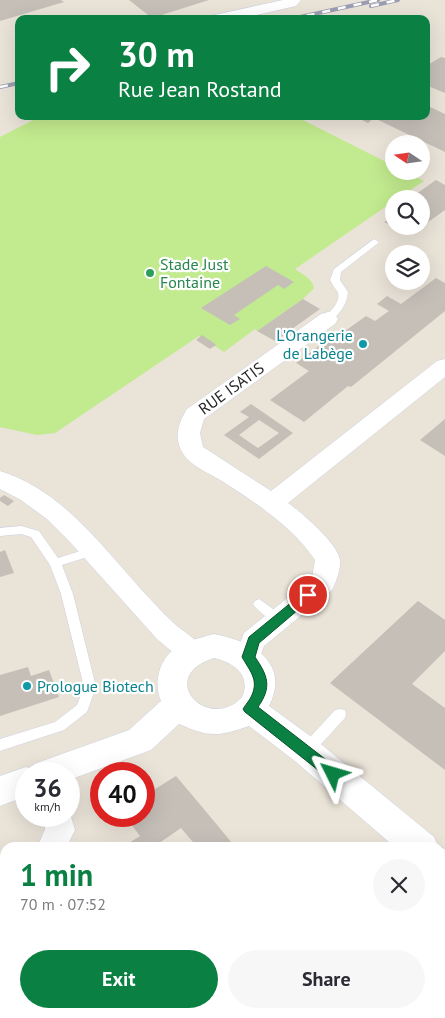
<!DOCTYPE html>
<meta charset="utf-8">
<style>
:root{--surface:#fff;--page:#f7f7f7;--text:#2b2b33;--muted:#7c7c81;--accent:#0b8043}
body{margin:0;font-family:"PT Sans",sans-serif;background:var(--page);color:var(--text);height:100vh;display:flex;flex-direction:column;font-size:19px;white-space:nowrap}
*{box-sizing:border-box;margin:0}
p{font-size:16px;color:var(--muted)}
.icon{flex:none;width:28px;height:28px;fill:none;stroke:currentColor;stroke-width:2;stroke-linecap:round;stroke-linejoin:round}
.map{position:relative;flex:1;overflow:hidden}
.drawer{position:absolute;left:0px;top:842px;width:445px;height:176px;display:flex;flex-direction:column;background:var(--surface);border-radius:15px 15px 0 0;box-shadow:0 5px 20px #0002}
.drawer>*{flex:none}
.guide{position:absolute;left:15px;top:15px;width:415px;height:105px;border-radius:10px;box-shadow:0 5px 20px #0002;background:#0b8043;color:#fff;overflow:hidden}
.needle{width:32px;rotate:283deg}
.fabs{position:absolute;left:385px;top:135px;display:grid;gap:10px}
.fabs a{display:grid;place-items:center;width:45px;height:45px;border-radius:50%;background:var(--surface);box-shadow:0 5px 20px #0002;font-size:25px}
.speed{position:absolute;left:15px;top:762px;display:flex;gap:10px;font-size:25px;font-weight:700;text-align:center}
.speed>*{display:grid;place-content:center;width:65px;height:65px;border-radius:50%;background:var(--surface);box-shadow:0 5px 20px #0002;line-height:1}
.speed small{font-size:12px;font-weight:400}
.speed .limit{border:8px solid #d22;background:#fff;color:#111}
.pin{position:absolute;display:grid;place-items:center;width:42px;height:42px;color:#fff;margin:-21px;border:2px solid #fff;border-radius:50%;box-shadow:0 1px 5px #0007}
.me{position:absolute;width:55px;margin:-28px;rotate:310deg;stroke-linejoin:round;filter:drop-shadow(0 0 4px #0008)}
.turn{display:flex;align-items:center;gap:18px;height:105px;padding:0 20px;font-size:22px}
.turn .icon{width:65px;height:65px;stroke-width:2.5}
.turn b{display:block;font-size:35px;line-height:42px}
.round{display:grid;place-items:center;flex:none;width:52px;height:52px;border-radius:26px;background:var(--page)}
.overview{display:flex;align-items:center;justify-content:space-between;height:85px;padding:0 20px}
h1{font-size:30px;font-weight:600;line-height:38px;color:var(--accent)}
.cta{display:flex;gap:10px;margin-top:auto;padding:10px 20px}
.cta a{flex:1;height:58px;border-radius:30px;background:var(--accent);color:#fff;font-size:20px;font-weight:600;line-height:58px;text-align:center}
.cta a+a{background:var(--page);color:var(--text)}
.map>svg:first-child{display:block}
</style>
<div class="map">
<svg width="445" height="1018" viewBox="0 0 445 1018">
<rect width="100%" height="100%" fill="#eae3d8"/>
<path fill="#c2ea8e" d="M41,116H295L394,166V171H404L424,181L397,199H394V201L295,269C303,275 312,278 314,288L303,299L257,331L255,329L224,352L199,336L55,433L37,435L0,427V137Z"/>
<g fill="#c5bfb8" fill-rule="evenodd">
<polygon points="0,0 61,0 64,2 0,21"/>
<polygon points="129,0 209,0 152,18"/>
<polygon points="441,57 445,58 445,93 428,86 426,87 426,66"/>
<polygon points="426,105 445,114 445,152 374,118 368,123 354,116 426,116"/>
<polygon points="436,180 445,185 445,210 410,235 384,222 394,216 394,226 421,226 421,199 409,199"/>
<polygon points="266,266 294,282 284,289 278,285 234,315 240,319 230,325 201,308"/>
<polygon points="436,278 445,283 445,311 351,387 348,386 304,422 270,400 309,371 296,363 342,329 345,331 366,316 375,321 389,311 377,304 387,296 401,304"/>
<polygon points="303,299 320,309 275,341 257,331"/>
<polygon points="202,335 214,343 216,345 210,349 196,340"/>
<path d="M251,404L293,433L259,459L224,435L249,417L240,412ZM259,420L279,433L258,448L239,435Z"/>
<polygon points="445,419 445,456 420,440"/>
<polygon points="4,495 14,501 8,506 0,501 0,498"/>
<polygon points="5,550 14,573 0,577 0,552"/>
<polygon points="418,601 445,620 445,651 412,684 445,708 445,770 330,683"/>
<polygon points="28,667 31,676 49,670 59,697 0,716 0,675"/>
<polygon points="176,776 213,820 236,848 198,848 181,828 152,848 121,848 140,836 125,816 144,816 144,796"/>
<polygon points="247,1014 363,1014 357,1018 242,1018"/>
</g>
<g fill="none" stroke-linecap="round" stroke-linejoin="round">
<defs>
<g id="service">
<path d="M374,239L379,242L377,244L341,272L340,280L348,292C347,305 340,313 331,321H325L323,319C329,312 343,301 337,291C334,287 332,284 330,280L334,269Z"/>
<polygon points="21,526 39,531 58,558 93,547 97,548 99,551 97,554 62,565 73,594 96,687 87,712 64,730 0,751 0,739 55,722 77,705 84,687 61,594 50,565 31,537 21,534 0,536 0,528"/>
<path d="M259,599L283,616L285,619L283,622C273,626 262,613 255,607L253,604L255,601Z"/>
<polygon points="340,709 345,710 346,714 345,718 311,755 306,757 301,755 299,751 301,747 335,710"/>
</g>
<g id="minor">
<polygon points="283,0 301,0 296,6 239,19 208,19 210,16"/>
<path d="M328,312L335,314L338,319L335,324L204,419L200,433L203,447L271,491L437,361L445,359V377L288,503C301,512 339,545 340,560C341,569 336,582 332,590L264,646L257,665L248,668L239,665L235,657L244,633L312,578L315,560C292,526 256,503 222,481C212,475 190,465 184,455C173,440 178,423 187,409L321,314Z"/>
<path d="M0,471C66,491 107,554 152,601C160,610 168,618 177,626C187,634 198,640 204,652L200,660L191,663L182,660L157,639L70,542L47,519L21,500L0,489Z"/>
<polygon points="69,810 75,830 66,848 37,848 45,829 43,816 69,816"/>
<polygon points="5,863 5,891 0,893 0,865"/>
<polygon points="0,912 5,914 5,950 0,948"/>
<polygon points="40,1014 73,1014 75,1018 42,1018"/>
</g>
<g id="tertiary">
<path d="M214,634C251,641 291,662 269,706L317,741L434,837L439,848H396L295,761L249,726C218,737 209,737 179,724L151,750L69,780V774H26V796L0,806V776L26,767L32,769L34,764L129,730L161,701C152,680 161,653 184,643C194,639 204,637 214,634ZM214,658C233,662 252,675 242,697C239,700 235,704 230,706C196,721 162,674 214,658Z"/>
<polygon points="440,847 445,849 445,883 440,881"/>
</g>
</defs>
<use href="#service" stroke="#cdd1e1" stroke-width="1"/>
<use href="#minor" stroke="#cdd1e1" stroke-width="1"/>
<use href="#tertiary" stroke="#cdd1e1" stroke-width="1"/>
<use href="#service" fill="#fff" fill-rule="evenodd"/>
<use href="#minor" fill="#fff" fill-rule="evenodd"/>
<use href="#tertiary" fill="#fff" fill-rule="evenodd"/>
<defs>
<g id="rail">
<polyline points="371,6 398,0"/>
<polyline points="291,19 378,0"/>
<polyline points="0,87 19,83"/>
</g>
</defs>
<use href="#rail" stroke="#9b9eb2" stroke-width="4"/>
<use href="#rail" stroke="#fff" stroke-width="2.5" stroke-dasharray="8" stroke-linecap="butt"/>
</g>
<path fill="#0b8043" stroke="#07532c" d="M308,590L312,592L314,595L312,598L259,643L255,657C268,676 272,687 258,707L338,769L339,774L338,778L333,779L328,778L245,712L243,709C246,704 250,700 252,695C259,679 249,670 242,657L249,637L304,592Z"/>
<circle fill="#2e9e5b" stroke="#fff" stroke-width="2" cx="150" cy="273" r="5"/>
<g fill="#0f9aa8" stroke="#fff" stroke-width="2">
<circle cx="363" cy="344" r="5"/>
<circle cx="27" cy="686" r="5"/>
</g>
<g text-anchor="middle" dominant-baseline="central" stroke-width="4.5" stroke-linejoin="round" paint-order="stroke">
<g font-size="16" fill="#27864d" stroke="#fff" text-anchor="start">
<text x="160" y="264">Stade Just<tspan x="160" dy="18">Fontaine</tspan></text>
</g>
<g font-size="16" fill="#0d838f" stroke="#fff" text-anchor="end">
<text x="353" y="335">L'Orangerie<tspan x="353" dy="18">de Labège</tspan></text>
<text x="37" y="686" text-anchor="start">Prologue Biotech</text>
</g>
<g font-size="16" fill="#272727" stroke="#fff">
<text transform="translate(231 388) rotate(-36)">RUE ISATIS</text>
</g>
</g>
</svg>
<div class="fabs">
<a><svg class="needle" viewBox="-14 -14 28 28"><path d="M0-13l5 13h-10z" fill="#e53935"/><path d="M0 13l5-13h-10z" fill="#7c7c81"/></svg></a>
<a><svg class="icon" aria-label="search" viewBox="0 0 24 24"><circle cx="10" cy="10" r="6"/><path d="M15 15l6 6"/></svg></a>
<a><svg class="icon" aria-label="layers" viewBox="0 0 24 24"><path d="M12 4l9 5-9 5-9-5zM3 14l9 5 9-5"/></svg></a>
</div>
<div class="speed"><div>36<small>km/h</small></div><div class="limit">40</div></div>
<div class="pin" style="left:308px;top:595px;background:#d93025"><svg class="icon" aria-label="arrive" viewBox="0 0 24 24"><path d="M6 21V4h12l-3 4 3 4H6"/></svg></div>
<svg class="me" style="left:333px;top:774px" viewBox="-20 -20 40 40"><path d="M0-17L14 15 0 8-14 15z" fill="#0b8043" stroke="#fff" stroke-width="4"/></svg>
<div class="guide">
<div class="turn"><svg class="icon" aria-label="right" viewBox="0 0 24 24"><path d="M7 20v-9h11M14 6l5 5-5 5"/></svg><div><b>30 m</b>Rue Jean Rostand</div></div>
</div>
<section class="drawer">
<div class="overview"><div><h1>1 min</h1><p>70 m · 07:52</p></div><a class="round"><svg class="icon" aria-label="close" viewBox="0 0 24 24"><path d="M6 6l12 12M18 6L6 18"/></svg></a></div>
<div class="cta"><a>Exit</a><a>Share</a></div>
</section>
</div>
